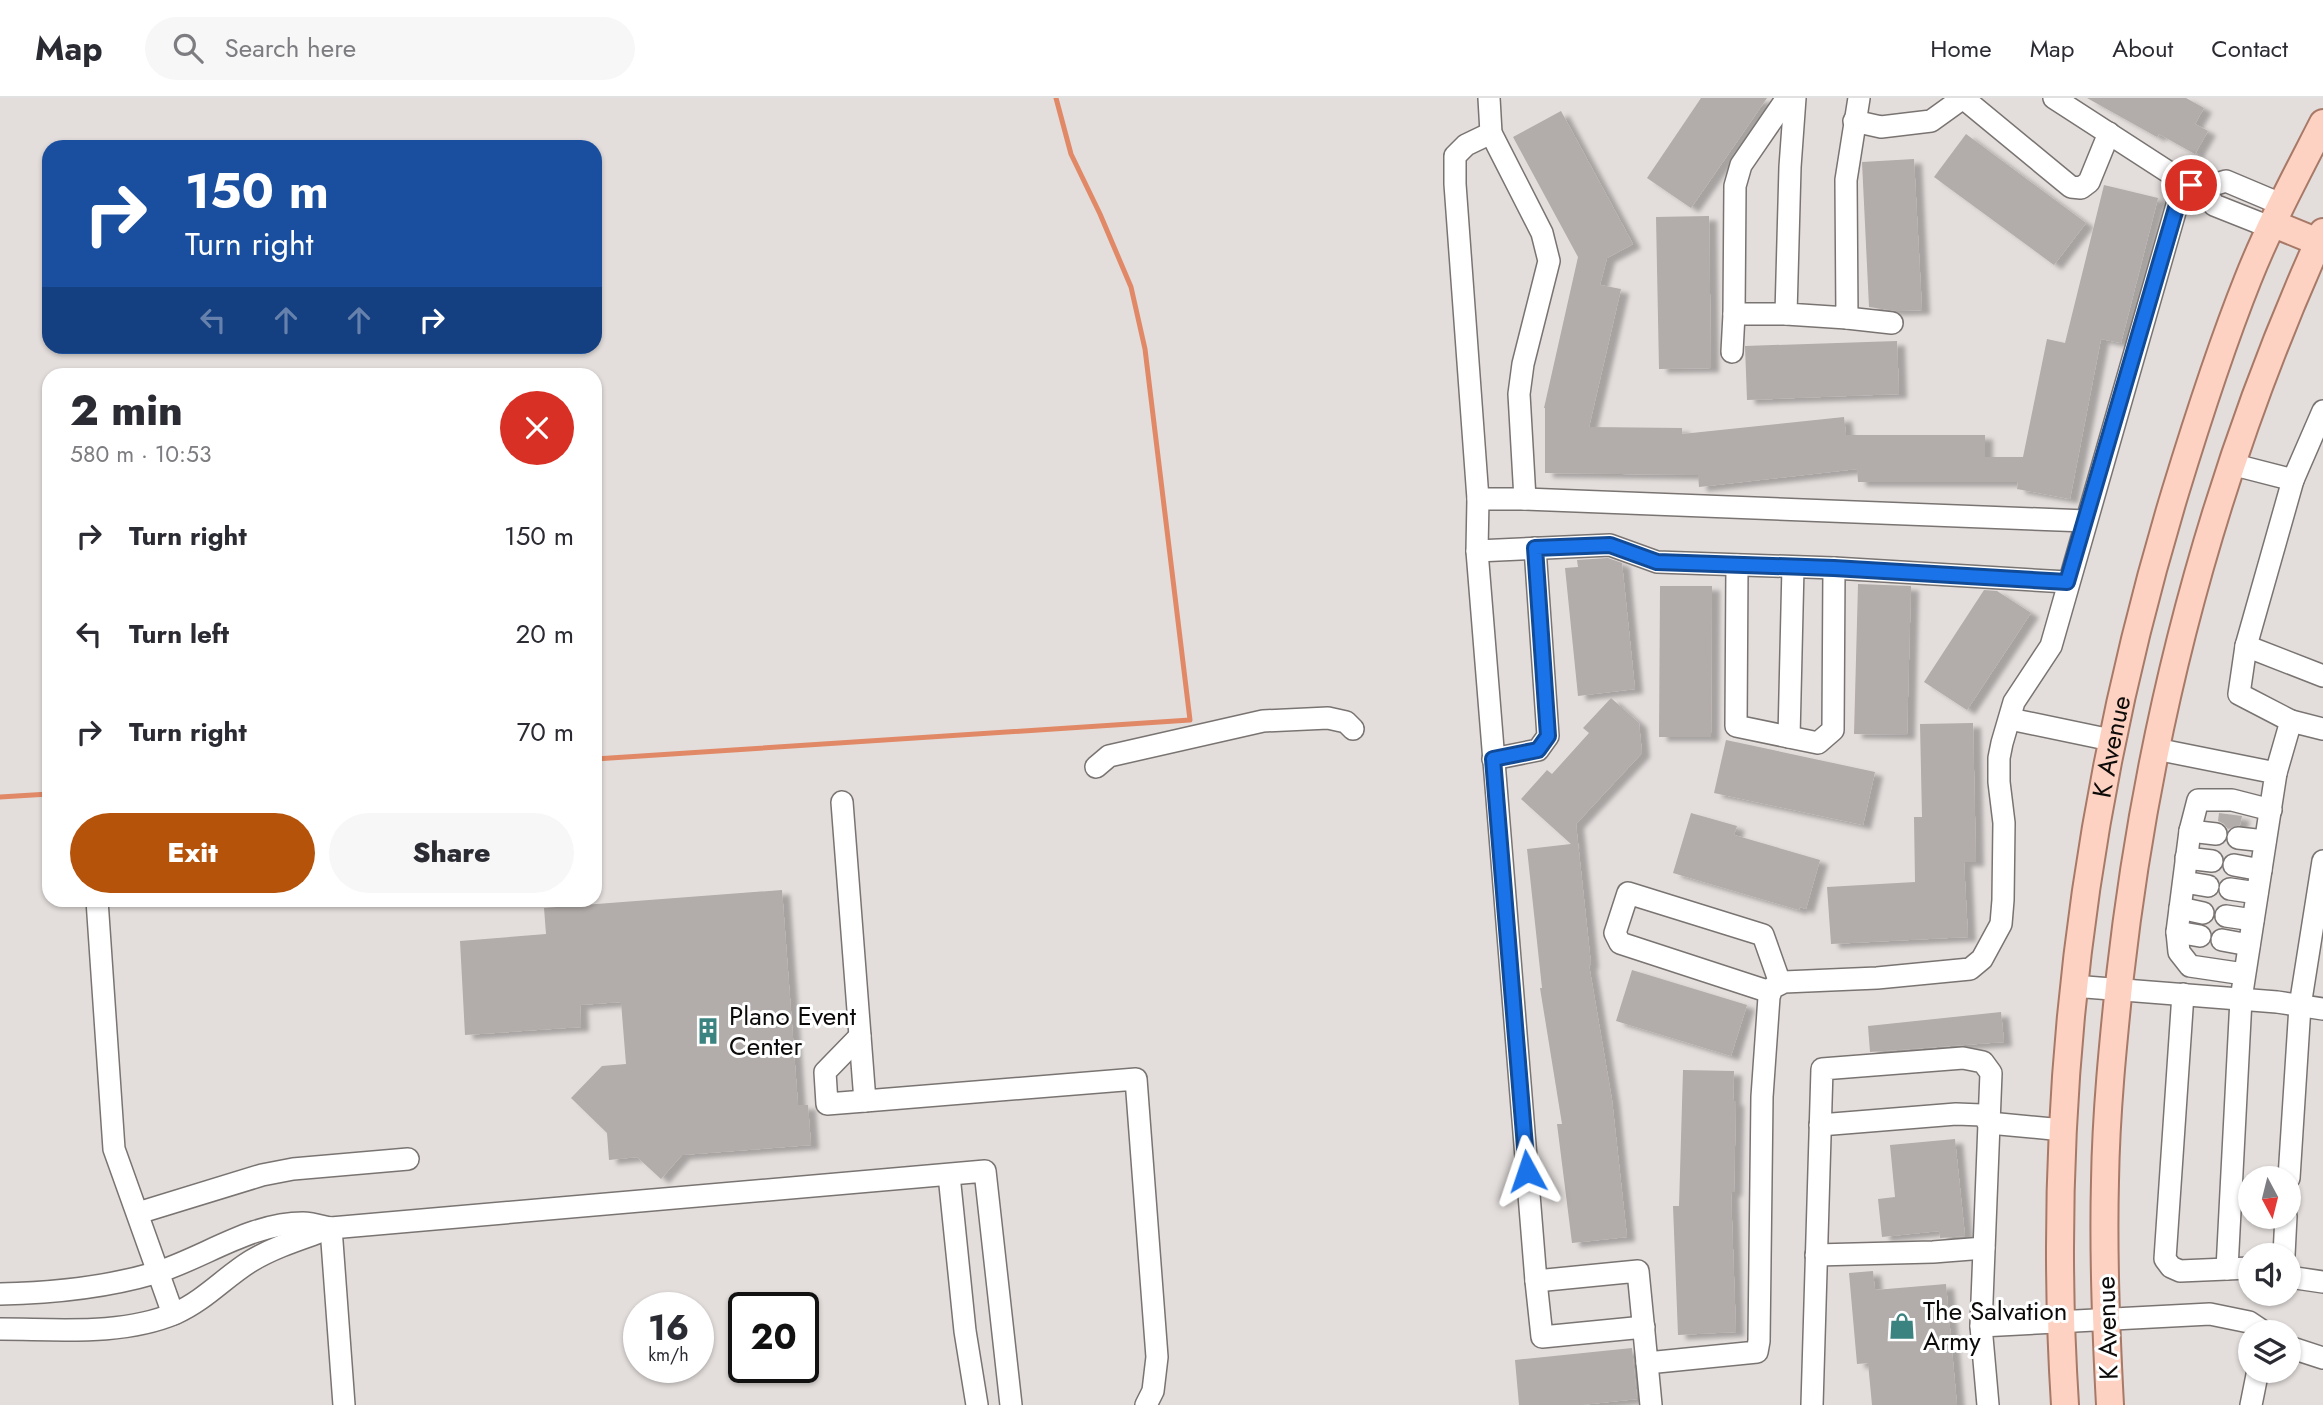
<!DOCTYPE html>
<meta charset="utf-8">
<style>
:root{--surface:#fff;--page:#f7f7f7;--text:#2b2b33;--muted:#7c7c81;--line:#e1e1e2;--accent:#b45309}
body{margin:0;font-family:Jost,sans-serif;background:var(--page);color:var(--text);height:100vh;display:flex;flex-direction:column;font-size:26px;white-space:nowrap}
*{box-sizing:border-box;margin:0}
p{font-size:23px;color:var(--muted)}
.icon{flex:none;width:38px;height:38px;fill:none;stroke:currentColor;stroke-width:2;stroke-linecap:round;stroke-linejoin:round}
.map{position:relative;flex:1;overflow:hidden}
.sheet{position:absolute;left:42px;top:270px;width:560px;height:539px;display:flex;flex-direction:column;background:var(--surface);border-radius:21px;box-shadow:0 2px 5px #0004}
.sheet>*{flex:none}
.top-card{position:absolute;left:42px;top:42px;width:560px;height:214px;border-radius:21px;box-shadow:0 2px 5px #0004;background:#1a4fa0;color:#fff;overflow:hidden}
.needle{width:46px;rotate:173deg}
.controls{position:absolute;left:2238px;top:1068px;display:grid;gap:14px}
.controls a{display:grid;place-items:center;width:63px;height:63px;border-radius:50%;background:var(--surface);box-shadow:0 2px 5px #0004;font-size:35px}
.speed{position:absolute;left:623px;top:1194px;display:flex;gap:14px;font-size:35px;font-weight:700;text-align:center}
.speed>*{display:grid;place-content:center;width:91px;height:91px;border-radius:50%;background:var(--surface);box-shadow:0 2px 5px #0004;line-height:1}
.speed small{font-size:18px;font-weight:400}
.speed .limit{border:4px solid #111;border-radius:10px;background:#fff;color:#111}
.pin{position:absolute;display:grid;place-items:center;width:60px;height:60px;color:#fff;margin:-30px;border:4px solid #fff;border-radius:50%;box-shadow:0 2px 7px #0007}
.me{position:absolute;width:77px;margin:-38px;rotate:355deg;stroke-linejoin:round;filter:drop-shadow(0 0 5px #0008)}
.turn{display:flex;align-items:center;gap:24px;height:147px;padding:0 28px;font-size:32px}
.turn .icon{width:91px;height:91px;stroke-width:2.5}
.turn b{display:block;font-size:49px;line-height:60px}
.lanes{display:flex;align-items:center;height:66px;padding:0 28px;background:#0003;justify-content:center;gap:35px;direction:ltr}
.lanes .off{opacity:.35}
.round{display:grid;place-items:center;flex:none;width:74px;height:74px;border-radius:37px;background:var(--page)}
.summary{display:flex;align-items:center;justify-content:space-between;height:119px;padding:0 28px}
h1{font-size:42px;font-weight:800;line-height:52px}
.primary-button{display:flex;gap:14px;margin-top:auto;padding:14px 28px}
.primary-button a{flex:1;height:80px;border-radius:42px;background:var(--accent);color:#fff;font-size:28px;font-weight:800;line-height:80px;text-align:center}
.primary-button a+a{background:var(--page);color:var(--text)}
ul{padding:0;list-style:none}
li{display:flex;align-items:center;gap:21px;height:98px;padding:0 28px}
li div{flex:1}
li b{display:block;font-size:26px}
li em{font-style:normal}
header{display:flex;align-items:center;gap:42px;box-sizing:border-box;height:98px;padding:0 35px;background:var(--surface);border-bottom:2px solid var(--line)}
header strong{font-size:33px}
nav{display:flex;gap:38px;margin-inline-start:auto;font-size:24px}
.search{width:490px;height:63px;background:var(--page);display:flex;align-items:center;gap:18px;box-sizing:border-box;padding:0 24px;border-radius:38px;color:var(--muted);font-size:26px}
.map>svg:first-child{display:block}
</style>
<header>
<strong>Map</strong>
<div class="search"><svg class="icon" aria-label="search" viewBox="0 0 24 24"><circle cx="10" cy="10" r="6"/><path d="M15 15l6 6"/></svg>Search here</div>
<nav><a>Home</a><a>Map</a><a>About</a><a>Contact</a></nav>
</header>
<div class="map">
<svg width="2323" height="1307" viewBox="0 0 2323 1307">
<defs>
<filter id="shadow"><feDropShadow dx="8" dy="4.5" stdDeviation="2" flood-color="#0004"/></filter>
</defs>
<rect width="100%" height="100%" fill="#e3dedc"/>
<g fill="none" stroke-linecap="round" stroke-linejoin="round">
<g stroke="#e18967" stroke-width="5">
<polyline points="595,661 1190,622 1145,251 1131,189 1100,116 1071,56 1056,0"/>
<polyline points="0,699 49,696"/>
</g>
</g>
<g fill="#b2acaa" filter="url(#shadow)">
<polygon points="1701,0 1767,0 1691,110 1647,80"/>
<polygon points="2087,0 2186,0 2204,10 2195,26 2208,33 2195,56 2159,36 2157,39"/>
<polygon points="1561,13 1633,146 1607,160 1600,187 1621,191 1589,329 1682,330 1682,336 1844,319 1846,337 1985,337 1985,359 2023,359 2047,241 2065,245 2104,87 2158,100 2121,245 2101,241 2070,401 2017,391 2018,384 1858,384 1857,371 1699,389 1698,377 1545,375 1545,310 1544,310 1578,159 1513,39"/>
<polygon points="1966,36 2086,125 2054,167 1934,79"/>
<polygon points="1914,61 1922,212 1897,213 1869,209 1862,64"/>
<polygon points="1709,118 1711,270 1659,271 1656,119"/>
<polygon points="1897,243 1899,296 1747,302 1745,248"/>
<polygon points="1608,460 1622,465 1635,591 1578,598 1565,470 1578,469 1577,462"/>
<polygon points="1858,486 1911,488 1907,637 1854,636"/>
<polygon points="1660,488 1712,488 1711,639 1659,639"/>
<polygon points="1984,492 1997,493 2031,515 1967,612 1924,584"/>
<polygon points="1611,600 1639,625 1642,655 1576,726 1591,866 1589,867 1612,1002 1627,1139 1572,1145 1557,1026 1562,1026 1540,890 1542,890 1527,751 1571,746 1521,701 1547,672 1552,676 1589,635 1583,630"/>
<polygon points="1973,625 1976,764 1964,764 1968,839 1831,846 1827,789 1915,784 1914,719 1922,719 1920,626"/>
<polygon points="1726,642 1875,674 1863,727 1714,695"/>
<polygon points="1691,715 1737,728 1734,737 1820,762 1806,811 1800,809 1799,812 1673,775"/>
<polygon points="2219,715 2242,718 2240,727 2228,731 2224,726 2218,723"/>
<polygon points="782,792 798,1007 808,1007 811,1047 682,1057 661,1081 637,1059 609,1062 607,1035 571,1000 602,968 626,966 621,904 580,907 581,929 465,937 460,843 546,836 544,810"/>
<polygon points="1632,872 1747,907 1731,958 1616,923"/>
<polygon points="2001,914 2004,944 1870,954 1868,928"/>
<polygon points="1683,972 1734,973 1733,1003 1736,1003 1734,1094 1731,1094 1736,1234 1678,1237 1673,1108 1679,1108"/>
<polygon points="1955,1041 1965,1138 1940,1140 1939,1133 1882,1139 1878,1101 1895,1099 1890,1047"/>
<polygon points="1873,1173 1875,1192 1946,1186 1957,1307 1872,1307 1868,1265 1857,1266 1849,1175"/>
<polygon points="1632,1250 1637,1301 1581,1307 1519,1307 1515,1262"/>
</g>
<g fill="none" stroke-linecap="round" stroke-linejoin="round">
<defs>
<g id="minor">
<polyline points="1489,0 1491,35 1542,135 1549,163 1523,266 1519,296 1525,401"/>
<polyline points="1795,0 1790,69 1786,216 1847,220 1846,82 1859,0"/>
<polyline points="1963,0 2071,89 2081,90 2089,84 2109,35"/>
<polyline points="1854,23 1881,29 1931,23 1963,0"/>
<polyline points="1491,35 1466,47 1455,58 1455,86 1478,401 1477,453 1536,1183 1638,1173 1647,1265 1757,1254 1759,1243 1762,999 1769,899 1772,890 1784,884 1877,880 1970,871 1982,861 2001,826 2003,802 2004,725 1999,684 1999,660 2002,645 2014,604 2051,548 2181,93 2180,84 2173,77 2054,0"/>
<polyline points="2180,84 2203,90 2226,83 2283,107"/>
<polyline points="2203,90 2214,107 2272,130"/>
<polyline points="1786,216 1734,216 1735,88 1741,67 1787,0"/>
<polyline points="1847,220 1892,225"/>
<polyline points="1732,254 1734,216"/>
<polyline points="2231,366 2293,382 2323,313"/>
<polyline points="2293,382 2246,548 2323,578"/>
<polyline points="1478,401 1525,401 2086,423"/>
<polyline points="1477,453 1610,447 1657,464 1834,470 2067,484"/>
<polyline points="1737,467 1736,628 1818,645 1833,632 1834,470"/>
<polyline points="2246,548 2239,596 2291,623"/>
<polyline points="2010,621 2111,642"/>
<polyline points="1789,639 1793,469"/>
<polyline points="2156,651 2276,675 2241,901 2227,1171"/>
<polyline points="1493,661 1538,652 1548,638 1535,450"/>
<polyline points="1096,669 1109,658 1263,623 1328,620 1346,624 1353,631"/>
<polyline points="2276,675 2291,623 2323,631"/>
<polyline points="842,704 865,1003 1136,981 1157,1259 1153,1293 1146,1307"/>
<polyline points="2190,733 2216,736"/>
<polyline points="2238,740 2265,743"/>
<polyline points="2186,760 2212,763"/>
<polyline points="2234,767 2261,772"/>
<polyline points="2184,784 2208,788"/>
<polyline points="2230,791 2257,795"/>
<polyline points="97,802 114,1051 173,1216"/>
<polyline points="2180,810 2203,815"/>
<polyline points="2226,818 2253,822"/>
<polyline points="2177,834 2200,838"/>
<polyline points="2222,842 2249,847"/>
<polyline points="2244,876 2190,868 2179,854 2177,834 2190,733 2198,702 2232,702 2271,712"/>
<polyline points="2073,888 2277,904 2323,911"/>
<polyline points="1770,894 1620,845 1615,835 1628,795 1763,837 1780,885"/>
<polyline points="2183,896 2165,1161 2171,1169 2180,1173 2250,1170"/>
<polyline points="860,938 825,974 827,1006 865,1003"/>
<polyline points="1820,1027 1956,1016 1982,1017 1989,1025 2063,1032"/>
<polyline points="949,1077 965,1233 977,1307"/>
<polyline points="2289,1080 2300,908 2323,763"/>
<polyline points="138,1115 262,1077 293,1071 408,1061"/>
<polyline points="331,1130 344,1307"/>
<polyline points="1816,1157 1933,1154 1984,1150"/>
<polyline points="2284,1157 2286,1118"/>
<polyline points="2289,1179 2323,1184"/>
<polyline points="1536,1183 1542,1239 1644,1229"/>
<path d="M0,1196C53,1195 104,1190 155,1175C204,1160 250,1125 303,1125C311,1125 321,1128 329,1130"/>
<path d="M0,1231C57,1231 122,1238 176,1215C205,1202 225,1179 251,1163C276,1148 304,1140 331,1130L985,1073L1011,1307"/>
<polyline points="2289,1249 2323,1260"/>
<polyline points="1647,1265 1651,1307"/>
<polyline points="1812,1307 1822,971 1963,960 1983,964 1991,975 1981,1228"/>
<polyline points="1988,1307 1981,1228 2210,1216 2249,1224 2264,1234"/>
<polyline points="2251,1307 2258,1272"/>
</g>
<g id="major">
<polyline points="2274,126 2318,144"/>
<path id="s1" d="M2065,1307C2045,996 2085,693 2175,395C2197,323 2220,251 2248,181C2269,128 2297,76 2323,25"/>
<path d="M2110,1307C2106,1233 2103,1158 2105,1083C2106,1015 2113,946 2120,878C2149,621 2216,369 2323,134"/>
</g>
</defs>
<use href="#minor" stroke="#797472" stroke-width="24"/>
<use href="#major" stroke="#a87967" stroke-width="30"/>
<use href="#minor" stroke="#fff" stroke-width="21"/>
<use href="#major" stroke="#fdd2c2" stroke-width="26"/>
</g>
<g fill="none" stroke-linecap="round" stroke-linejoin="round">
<defs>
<polyline id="route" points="1527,1073 1493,661 1538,652 1548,638 1535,450 1610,447 1657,464 1834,470 2067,484 2181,93 2180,84 2191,87"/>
</defs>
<use href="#route" stroke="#114b97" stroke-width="18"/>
<use href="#route" stroke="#1a73e8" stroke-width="12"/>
</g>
<defs>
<symbol id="building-bare" viewBox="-9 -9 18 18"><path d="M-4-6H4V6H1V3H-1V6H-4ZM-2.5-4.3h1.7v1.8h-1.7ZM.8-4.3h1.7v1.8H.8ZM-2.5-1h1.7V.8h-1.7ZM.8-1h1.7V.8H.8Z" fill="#3b8380" stroke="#fff" stroke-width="2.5" paint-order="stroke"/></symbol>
<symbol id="shop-bare" viewBox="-9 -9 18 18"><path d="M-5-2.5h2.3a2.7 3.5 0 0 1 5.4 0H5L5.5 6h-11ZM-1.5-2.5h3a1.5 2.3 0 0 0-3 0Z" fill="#3b8380" stroke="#fff" stroke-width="2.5" paint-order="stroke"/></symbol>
</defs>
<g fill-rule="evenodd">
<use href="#building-bare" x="689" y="914" width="38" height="38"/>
<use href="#shop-bare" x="1883" y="1209" width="38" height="38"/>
</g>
<g text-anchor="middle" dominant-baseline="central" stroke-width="6" stroke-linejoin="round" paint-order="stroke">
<g font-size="26" fill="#0d0b0a" stroke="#fff">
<text stroke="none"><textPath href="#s1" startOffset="662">K Avenue</textPath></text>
<text transform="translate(2107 1230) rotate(-92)">K Avenue</text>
</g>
<g font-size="26" fill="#0d0b0a" stroke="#fff" text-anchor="start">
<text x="729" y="918">Plano Event<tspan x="729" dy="30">Center</tspan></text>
<text x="1923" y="1213">The Salvation<tspan x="1923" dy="30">Army</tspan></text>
</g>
</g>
</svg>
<div class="controls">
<a><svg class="needle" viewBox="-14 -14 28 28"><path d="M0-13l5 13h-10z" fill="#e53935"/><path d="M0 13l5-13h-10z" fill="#7c7c81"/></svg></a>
<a><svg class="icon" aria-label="sound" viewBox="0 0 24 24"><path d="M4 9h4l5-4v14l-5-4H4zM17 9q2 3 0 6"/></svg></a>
<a><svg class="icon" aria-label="layers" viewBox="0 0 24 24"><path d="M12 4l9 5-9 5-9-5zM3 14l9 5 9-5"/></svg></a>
</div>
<div class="speed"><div>16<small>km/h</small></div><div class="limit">20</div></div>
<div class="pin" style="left:2191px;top:87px;background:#d93025"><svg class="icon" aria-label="arrive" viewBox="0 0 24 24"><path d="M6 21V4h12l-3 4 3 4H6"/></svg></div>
<svg class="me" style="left:1527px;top:1073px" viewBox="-20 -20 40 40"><path d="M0-17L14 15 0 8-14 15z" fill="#1a73e8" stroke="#fff" stroke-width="4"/></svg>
<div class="top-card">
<div class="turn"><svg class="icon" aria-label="right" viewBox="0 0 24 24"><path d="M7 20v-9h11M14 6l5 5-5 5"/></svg><div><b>150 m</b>Turn right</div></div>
<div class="lanes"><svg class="icon off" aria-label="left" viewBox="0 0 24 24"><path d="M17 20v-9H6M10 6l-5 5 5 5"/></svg><svg class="icon off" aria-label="ahead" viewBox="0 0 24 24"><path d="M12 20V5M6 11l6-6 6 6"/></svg><svg class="icon off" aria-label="ahead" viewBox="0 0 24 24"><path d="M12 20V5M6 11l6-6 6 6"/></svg><svg class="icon" aria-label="right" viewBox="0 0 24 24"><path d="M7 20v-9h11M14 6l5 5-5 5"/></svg></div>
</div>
<section class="sheet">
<div class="summary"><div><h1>2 min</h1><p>580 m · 10:53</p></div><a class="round" style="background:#d93025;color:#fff"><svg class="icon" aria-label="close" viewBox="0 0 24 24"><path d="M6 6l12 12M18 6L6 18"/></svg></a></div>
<ul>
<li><svg class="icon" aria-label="right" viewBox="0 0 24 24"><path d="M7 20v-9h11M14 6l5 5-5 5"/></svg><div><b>Turn right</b></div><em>150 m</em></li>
<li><svg class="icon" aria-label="left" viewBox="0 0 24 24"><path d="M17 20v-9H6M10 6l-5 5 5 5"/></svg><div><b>Turn left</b></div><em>20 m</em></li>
<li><svg class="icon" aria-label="right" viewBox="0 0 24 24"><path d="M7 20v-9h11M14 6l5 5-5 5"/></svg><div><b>Turn right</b></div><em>70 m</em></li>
</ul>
<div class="primary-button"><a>Exit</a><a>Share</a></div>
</section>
</div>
